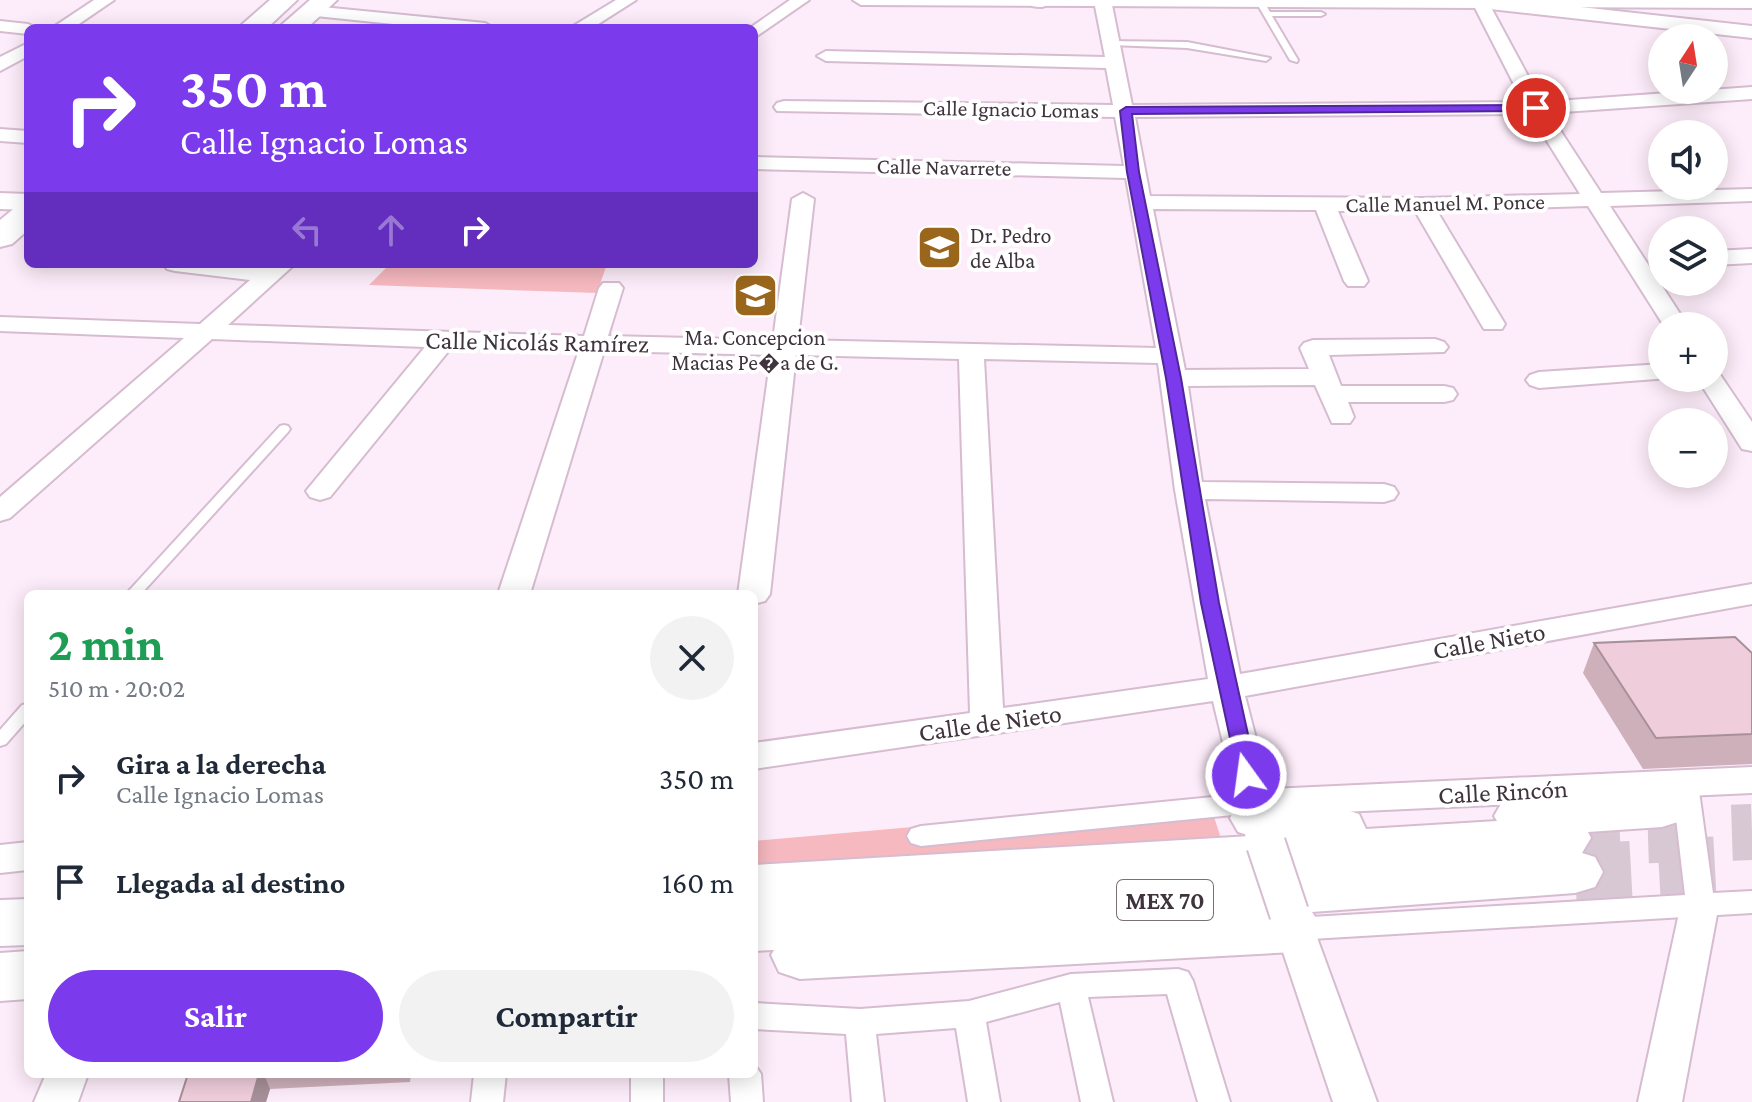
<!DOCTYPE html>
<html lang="es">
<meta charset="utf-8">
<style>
:root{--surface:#fff;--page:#f2f2f3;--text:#1f2937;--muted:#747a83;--accent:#7c3aed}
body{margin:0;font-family:"Crimson Pro",serif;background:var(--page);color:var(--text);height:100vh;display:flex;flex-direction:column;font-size:30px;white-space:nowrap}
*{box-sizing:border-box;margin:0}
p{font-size:26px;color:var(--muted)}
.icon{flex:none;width:44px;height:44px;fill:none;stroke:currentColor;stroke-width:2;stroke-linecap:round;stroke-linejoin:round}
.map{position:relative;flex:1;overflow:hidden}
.sheet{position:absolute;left:24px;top:590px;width:734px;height:488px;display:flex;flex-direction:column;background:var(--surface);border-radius:12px;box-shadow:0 4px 20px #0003}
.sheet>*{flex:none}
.hud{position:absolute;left:24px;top:24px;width:734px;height:244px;border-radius:12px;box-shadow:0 4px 20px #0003;background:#7c3aed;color:#fff;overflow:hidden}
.needle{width:52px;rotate:12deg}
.controls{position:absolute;left:1648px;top:24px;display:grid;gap:16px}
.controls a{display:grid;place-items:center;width:80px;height:80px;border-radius:50%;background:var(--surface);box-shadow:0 4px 20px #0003;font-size:40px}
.pin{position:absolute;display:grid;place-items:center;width:68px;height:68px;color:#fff;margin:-34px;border:4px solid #fff;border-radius:50%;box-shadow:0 2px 8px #0007}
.me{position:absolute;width:88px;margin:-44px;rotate:346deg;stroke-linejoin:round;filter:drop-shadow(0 0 6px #0008)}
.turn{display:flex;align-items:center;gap:28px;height:168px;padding:0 24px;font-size:36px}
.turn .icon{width:104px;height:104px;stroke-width:2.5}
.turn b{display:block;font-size:56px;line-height:68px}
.lanes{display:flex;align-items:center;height:76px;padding:0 24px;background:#0003;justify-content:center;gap:40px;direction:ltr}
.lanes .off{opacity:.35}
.round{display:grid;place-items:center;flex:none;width:84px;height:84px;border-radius:42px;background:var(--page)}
.summary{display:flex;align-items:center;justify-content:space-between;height:136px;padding:0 24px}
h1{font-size:48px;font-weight:700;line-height:60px;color:#1e9e55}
.cta{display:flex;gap:16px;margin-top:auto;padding:16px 24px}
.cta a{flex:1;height:92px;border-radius:48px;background:var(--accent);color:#fff;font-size:32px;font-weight:700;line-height:92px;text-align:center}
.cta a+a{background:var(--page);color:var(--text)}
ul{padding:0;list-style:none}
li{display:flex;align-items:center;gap:24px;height:104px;padding:0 24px}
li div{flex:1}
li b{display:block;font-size:30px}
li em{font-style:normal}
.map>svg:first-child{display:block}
</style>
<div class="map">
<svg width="1752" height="1102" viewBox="0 0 1752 1102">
<rect width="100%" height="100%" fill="#fdedfa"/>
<g fill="#f6b9bf">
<polygon points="390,264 607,264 597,293 369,285"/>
<polygon points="1209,801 1225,851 754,871 754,841"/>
</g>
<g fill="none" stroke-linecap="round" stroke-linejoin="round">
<g stroke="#d7c8d4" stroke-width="56" stroke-dasharray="56 28" stroke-linecap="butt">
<polyline points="1564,838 1752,832"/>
<polyline points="1575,872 1741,863"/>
</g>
<defs>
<g id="service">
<polygon points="1257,0 1263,0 1270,12 1321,12 1325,14 1321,16 1272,16 1298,60 1297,62 1290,60 1256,2"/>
<polygon points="1108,41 1187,42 1270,58 1266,61 1187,48 1111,45 1108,45"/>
<polygon points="284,425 288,426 290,429 288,432 141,594 126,594 280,426"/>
<polygon points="28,704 28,719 6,744 0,746 0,730 22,705"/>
</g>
<g id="pedestrian">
<polygon points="1685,774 1694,777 1698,784 1713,893 1752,891 1752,913 1294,940 1284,937 1280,929 1284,921 1294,918 1685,895 1672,784 1676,777"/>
<polygon points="1253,793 1262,796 1266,803 1262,810 1253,813 921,846 911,843 907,836 911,829 921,826"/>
<polygon points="1178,969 1188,972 1193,981 1230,1102 1198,1102 1167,994 1088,997 1113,1102 1081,1102 1060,1002 986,1022 1000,1102 968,1102 956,1028 876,1034 884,1102 852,1102 846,1034 754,1029 754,1003 860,1009 969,1001 1071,974"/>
<polygon points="754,1064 761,1074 763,1102 731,1102 729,1074 754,1074"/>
<polygon points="474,1074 506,1074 503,1102 471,1102"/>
<rect x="631" y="1074" width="32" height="28"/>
</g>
<g id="minor">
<polygon points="94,0 114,0 73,28 52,28"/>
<polygon points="616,0 636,0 592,28 570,28"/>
<polygon points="790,0 809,0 754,38 754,28 750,28"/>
<path d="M853,0H1111L1132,105L1523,102L1471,0H1487L1542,102L1752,87V99L1549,113L1601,193L1752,189V201L1610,206L1688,326H1664L1588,206L1437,211L1505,324L1502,329H1484L1481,324L1415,211H1338L1368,281L1364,286H1348L1344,281L1316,210L1153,209L1185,370L1309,369L1300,348L1304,343L1313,340L1435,339L1444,342L1448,347L1444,352L1329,355L1341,386H1444L1453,388L1457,394L1453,400L1444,402H1348L1354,417L1350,423H1332L1315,385L1188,386L1202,482L1384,484L1394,487L1398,493L1394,499L1384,502L1205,499L1240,674L1752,584V604L1245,696L1269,789L1752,767V793L1276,815L1282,838L1277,848L1264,852L1251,848L1246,838L1213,701L754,769V743L970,713L959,359L796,355L770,594L765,601L754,604V594H738L771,355L604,351L530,594H498L579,350L451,348L330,497L320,500L310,497L306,491L425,347L212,339L10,518L0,521V497L184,338L0,331V317L200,324L250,280L175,271L167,269L163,264H230L264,268L269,264H295L228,325L584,336L599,288L603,283H619L623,288L608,336L773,340L792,199L803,193L814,199L798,340L1156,348L1126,178L754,169V157L1124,166L1115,117L777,111L774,107L777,103L784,101L1113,105L1106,68L826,61L817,56L826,51L1105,57L1095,6L861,5ZM1530,114L1580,194L1422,198L1150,196L1135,117ZM984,359L1158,363L1175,490L1208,679L1003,708Z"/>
<polygon points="1491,0 1752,0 1752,8 1498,7 1492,6"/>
<polygon points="312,6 485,23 494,28 432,28 306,15 303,11"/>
<polygon points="0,21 28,24 36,28 28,28 28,34 0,31"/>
<polygon points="28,43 28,56 0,71 0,57"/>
<polygon points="0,129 28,131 28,143 0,141"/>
<polygon points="1752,249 1752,263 1714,265 1714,251"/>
<polygon points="1662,364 1662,378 1669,378 1539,388 1530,385 1526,380 1530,375 1539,372"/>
<polygon points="1714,371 1719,373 1752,422 1752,451 1742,449 1697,378 1714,378"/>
<polygon points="28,842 28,870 0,873 0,845"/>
<polygon points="1700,889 1714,893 1719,904 1682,1102 1638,1102 1681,904 1686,893"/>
<polygon points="1289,898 1303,902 1308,913 1377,1102 1333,1102 1270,913 1275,902"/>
<polygon points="46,1074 88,1074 78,1102 34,1102"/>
</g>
<g id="tertiary">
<path d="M1030,0H1051C1046,8 1041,8 1032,6Z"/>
<polygon points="1082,0 1518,0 1752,26 1752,38 1481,8 1092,6"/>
<polygon points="0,193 28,194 28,210 0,209"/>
</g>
<g id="primary">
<polygon points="270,0 297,0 267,28 238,28"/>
<polygon points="310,0 337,0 307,28 278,28"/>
<polygon points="28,203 28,230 12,244 0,247 0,220 17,206"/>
<polygon points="1662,787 1681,793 1689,807 1681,821 1662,827 1588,832 1591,838 1582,853 1595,857 1603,872 1595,887 1575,893 1312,912 1323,929 1314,945 1294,952 800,979 779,972 771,955 774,950 754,951 754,865 1251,836 1238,832 1230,818 1238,804 1257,798 1298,806 1340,808 1359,814 1366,829 1497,821 1494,816 1502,802 1521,796"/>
<polygon points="28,899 28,945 0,946 0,900"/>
<polygon points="28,951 28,999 0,1001 0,953"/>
</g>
</defs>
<use href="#service" stroke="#d6bcd1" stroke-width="4"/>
<use href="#pedestrian" stroke="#d6bcd1" stroke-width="4"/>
<use href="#minor" stroke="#d6bcd1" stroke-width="4"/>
<use href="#tertiary" stroke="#d6bcd1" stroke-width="4"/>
<use href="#primary" stroke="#d6bcd1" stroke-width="4"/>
<use href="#service" fill="#fff" fill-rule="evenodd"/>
<use href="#pedestrian" fill="#fff" fill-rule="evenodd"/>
<use href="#minor" fill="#fff" fill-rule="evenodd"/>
<use href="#tertiary" fill="#fff" fill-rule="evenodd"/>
<use href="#primary" fill="#fff" fill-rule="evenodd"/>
<defs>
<polyline id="minor-bridge" points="1266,844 1289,913"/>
</defs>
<use href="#minor-bridge" stroke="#d6bcd1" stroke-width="42" stroke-linecap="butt"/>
<use href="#minor-bridge" stroke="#fff" stroke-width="38"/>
</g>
<g fill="#ceb0bb">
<polygon points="1594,643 1752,653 1752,764 1643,769 1583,673"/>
<polygon points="188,1074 411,1074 410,1082 270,1089 266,1102 179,1102"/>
</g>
<polygon fill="#a79099" points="259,1074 264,1074 270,1089 266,1102 251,1102"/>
<g fill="#efcdda" stroke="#a79099" stroke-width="2">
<polygon points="1735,637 1752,653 1752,734 1656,738 1594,643"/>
<polygon points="188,1074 259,1074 251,1102 179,1102"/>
</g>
<polygon fill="#7c3aed" stroke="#51269a" stroke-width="2" points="1536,105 1542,108 1540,111 1132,114 1139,172 1181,378 1219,603 1257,775 1254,780 1239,780 1201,603 1166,378 1127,172 1120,111 1126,107"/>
<defs>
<symbol id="school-square" viewBox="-11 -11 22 22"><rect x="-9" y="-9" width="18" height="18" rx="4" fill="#9a661c" stroke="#fff"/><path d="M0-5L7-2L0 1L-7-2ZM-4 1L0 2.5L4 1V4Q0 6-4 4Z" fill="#fff"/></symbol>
</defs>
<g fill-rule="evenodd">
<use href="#school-square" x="914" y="222" width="51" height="51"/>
<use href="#school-square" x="730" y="270" width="51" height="51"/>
</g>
<g text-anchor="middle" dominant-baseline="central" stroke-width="8" stroke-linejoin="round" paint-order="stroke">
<g font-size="22" fill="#3f343d" stroke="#fff">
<text transform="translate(1011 109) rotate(1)">Calle Ignacio Lomas</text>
<text transform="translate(944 167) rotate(1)">Calle Navarrete</text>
<text transform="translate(1445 203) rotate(-1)">Calle Manuel M. Ponce</text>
</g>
<g font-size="22" fill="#3f343d" stroke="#fff" text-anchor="start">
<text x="970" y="235">Dr. Pedro<tspan x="970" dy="25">de Alba</tspan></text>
<text x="755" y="337" text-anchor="middle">Ma. Concepcion<tspan x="755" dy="25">Macias Pe�a de G.</tspan></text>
</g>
<rect fill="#fff" stroke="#797177" stroke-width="2" x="1117" y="880" width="96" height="40" rx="6"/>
<g font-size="24" font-weight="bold" fill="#3f343d">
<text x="1165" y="900">MEX 70</text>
</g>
<g font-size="26" fill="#3f343d" stroke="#fff">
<text transform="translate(537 342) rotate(1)">Calle Nicolás Ramírez</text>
<text transform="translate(1489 641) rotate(-10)">Calle Nieto</text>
<text transform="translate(990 723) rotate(-8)">Calle de Nieto</text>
<text transform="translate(1503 792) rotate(-3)">Calle Rincón</text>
</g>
</g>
</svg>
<div class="controls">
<a><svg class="needle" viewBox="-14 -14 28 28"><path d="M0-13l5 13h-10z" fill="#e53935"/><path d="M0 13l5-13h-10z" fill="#747a83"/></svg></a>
<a><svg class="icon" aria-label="sound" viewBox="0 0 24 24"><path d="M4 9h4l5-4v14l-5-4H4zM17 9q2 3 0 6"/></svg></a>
<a><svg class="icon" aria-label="layers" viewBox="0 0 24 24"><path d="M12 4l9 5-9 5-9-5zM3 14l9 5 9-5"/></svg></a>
<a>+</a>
<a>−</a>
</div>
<div class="pin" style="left:1536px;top:108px;background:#d93025"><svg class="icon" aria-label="arrive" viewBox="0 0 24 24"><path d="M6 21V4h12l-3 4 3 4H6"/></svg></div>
<svg class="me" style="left:1246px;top:775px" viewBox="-20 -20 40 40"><circle r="17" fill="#7c3aed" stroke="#fff" stroke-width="3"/><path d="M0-11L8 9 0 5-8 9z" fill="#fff"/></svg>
<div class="hud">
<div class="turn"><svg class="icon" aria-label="right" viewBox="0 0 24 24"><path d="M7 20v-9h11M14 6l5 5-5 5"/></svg><div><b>350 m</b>Calle Ignacio Lomas</div></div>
<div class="lanes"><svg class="icon off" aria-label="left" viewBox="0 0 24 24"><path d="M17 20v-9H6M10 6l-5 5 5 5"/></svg><svg class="icon off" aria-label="ahead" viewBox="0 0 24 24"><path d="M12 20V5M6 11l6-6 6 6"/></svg><svg class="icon" aria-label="right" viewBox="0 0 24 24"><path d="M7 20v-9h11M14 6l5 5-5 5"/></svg></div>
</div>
<section class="sheet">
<div class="summary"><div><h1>2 min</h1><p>510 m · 20:02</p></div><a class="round"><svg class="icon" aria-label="close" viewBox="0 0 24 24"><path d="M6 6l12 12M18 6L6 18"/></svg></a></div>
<ul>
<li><svg class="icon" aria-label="right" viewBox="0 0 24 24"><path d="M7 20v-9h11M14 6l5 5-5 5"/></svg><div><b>Gira a la derecha</b><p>Calle Ignacio Lomas</p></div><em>350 m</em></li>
<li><svg class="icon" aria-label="arrive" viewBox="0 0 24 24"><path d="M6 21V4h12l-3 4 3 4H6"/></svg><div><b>Llegada al destino</b></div><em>160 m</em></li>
</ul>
<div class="cta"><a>Salir</a><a>Compartir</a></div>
</section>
</div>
